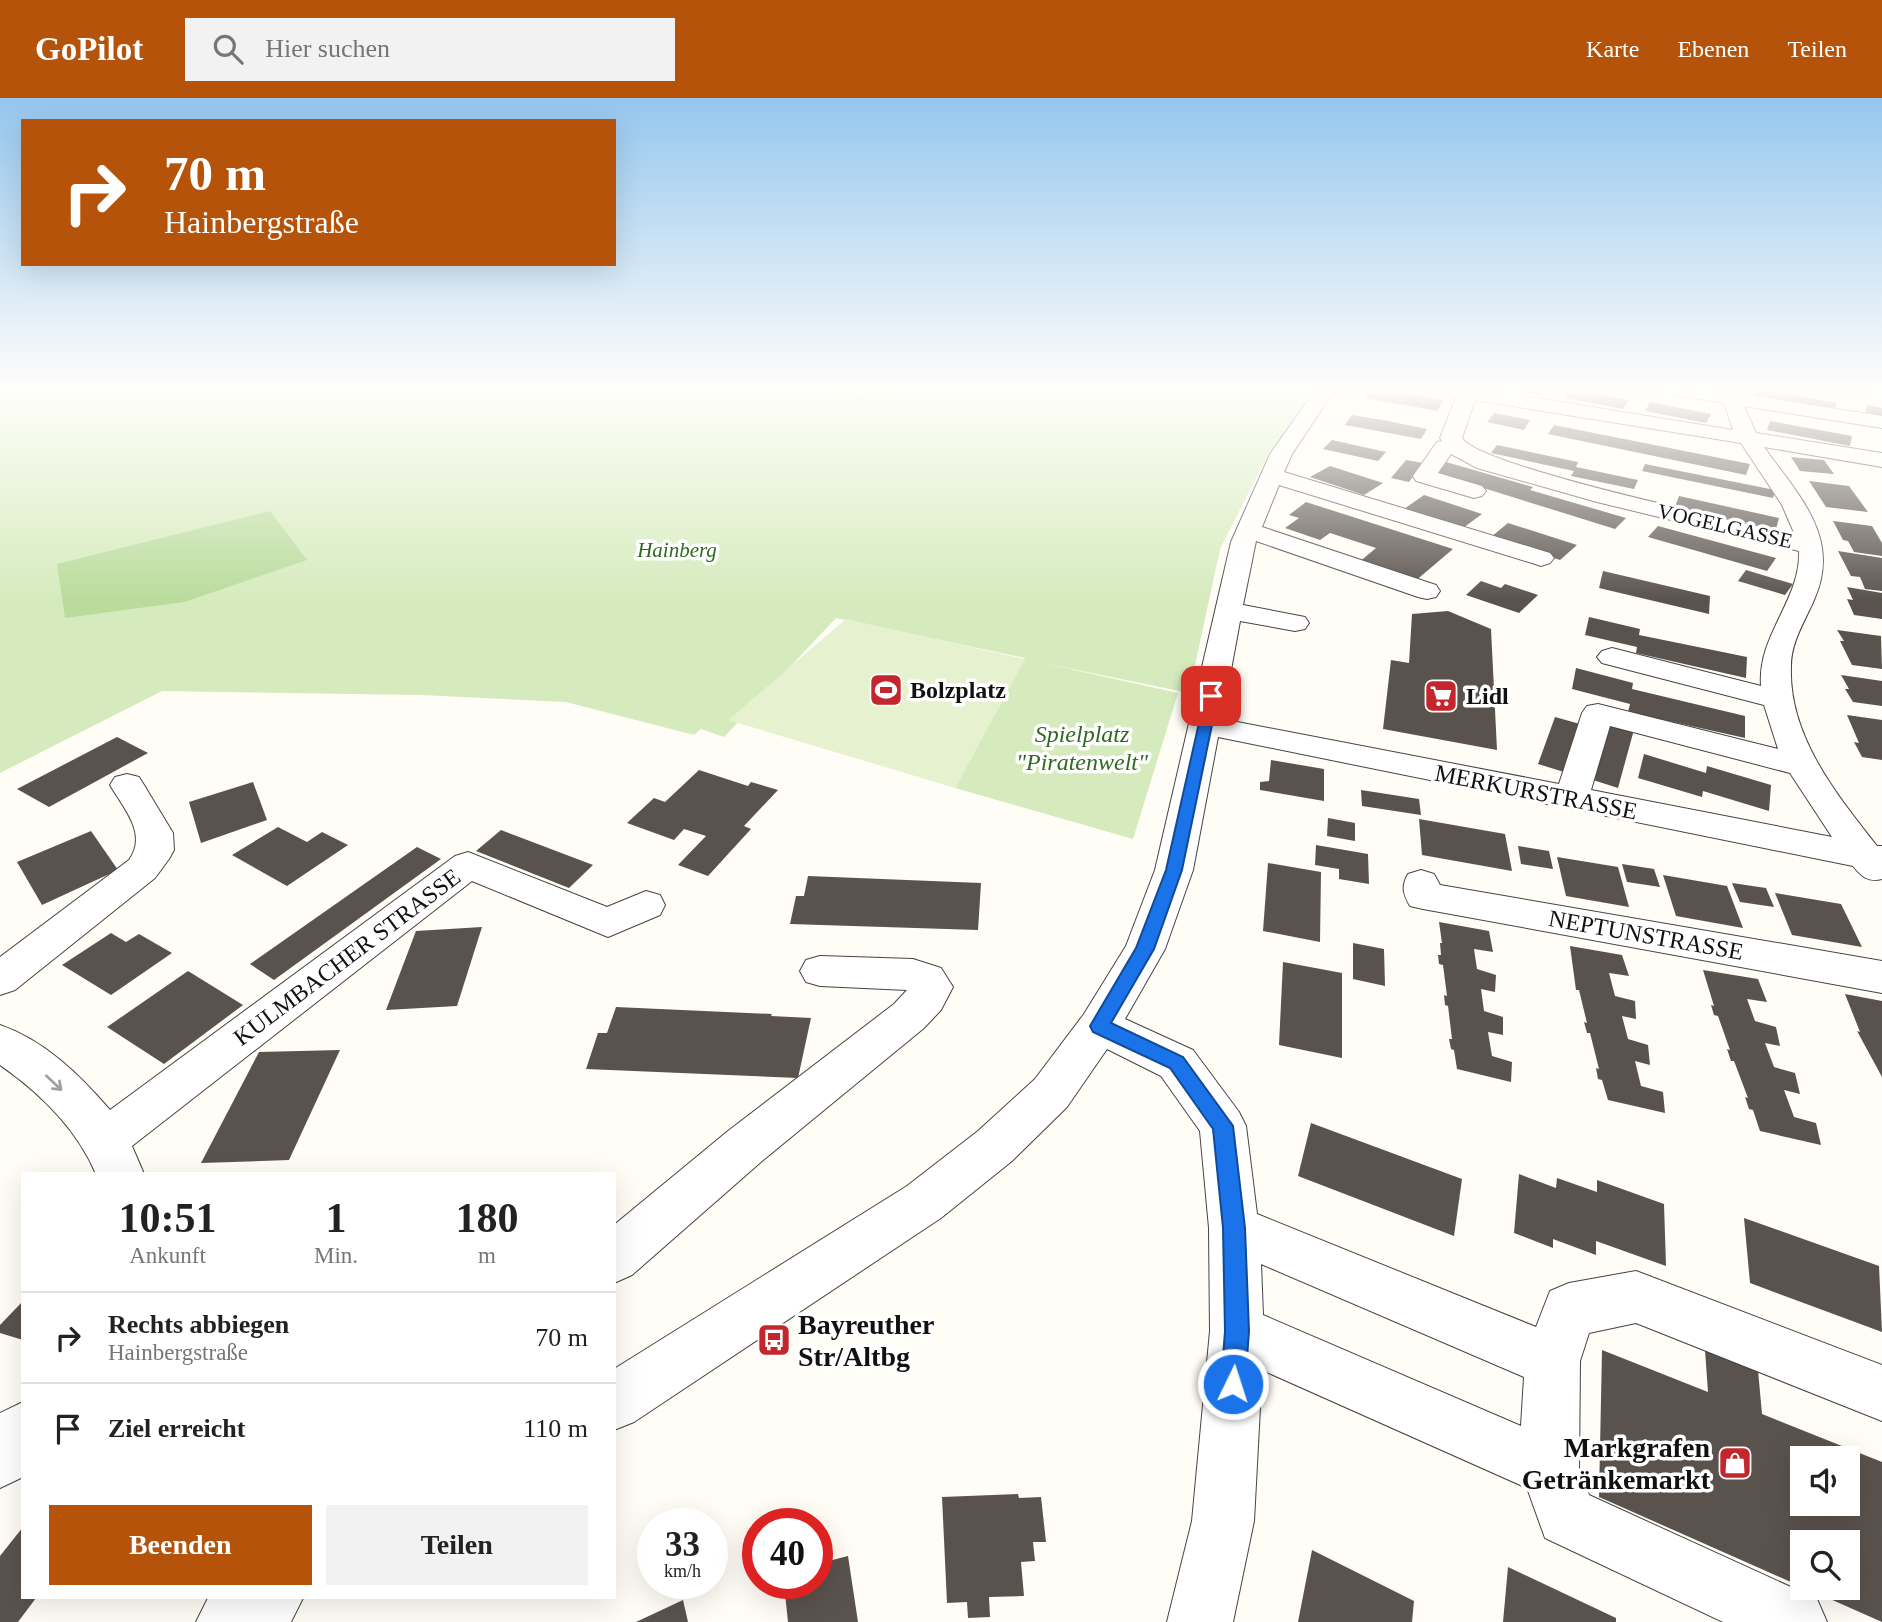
<!DOCTYPE html>
<html lang="de">
<meta charset="utf-8">
<style>
:root{--surface:#fff;--page:#f2f2f2;--text:#222;--muted:#767676;--line:#e0e0e0;--accent:#b45309}
body{margin:0;font-family:Georgia,serif;background:var(--page);color:var(--text);height:100vh;display:flex;flex-direction:column;font-size:26px;white-space:nowrap}
*{box-sizing:border-box;margin:0}
p{font-size:23px;color:var(--muted)}
.icon{flex:none;width:38px;height:38px;fill:none;stroke:currentColor;stroke-width:2;stroke-linecap:round;stroke-linejoin:round}
.map{position:relative;flex:1;overflow:hidden}
.details{position:absolute;left:21px;top:1074px;width:595px;height:427px;display:flex;flex-direction:column;background:var(--surface);border-radius:0px;box-shadow:0 7px 28px #0002}
.details>*{flex:none}
.guide{position:absolute;left:21px;top:21px;width:595px;height:147px;border-radius:0px;box-shadow:0 7px 28px #0002;background:#b45309;color:#fff;overflow:hidden}
.fabs{position:absolute;left:1790px;top:1348px;display:grid;gap:14px}
.fabs a{display:grid;place-items:center;width:70px;height:70px;border-radius:0px;background:var(--surface);box-shadow:0 7px 28px #0002;font-size:35px}
.speed{position:absolute;left:637px;top:1410px;display:flex;gap:14px;font-size:35px;font-weight:700;text-align:center}
.speed>*{display:grid;place-content:center;width:91px;height:91px;border-radius:50%;background:var(--surface);box-shadow:0 7px 28px #0002;line-height:1}
.speed small{font-size:18px;font-weight:400}
.speed .limit{border:10px solid #d22;background:#fff;color:#111}
.pin{position:absolute;display:grid;place-items:center;width:60px;height:60px;color:#fff;margin:-30px;border-radius:14px;box-shadow:0 4px 10px #0006}
.me{position:absolute;width:77px;margin:-38px;rotate:4deg;stroke-linejoin:round;filter:drop-shadow(0 0 5px #0008)}
.turn{display:flex;align-items:center;gap:24px;height:147px;padding:0 28px;font-size:32px}
.turn .icon{width:91px;height:91px;stroke-width:2.5}
.turn b{display:block;font-size:49px;line-height:60px}
.eta{display:flex;justify-content:space-evenly;align-items:center;height:119px;text-align:center}
.eta b{font-size:42px;font-weight:700;line-height:49px}
.button{display:flex;gap:14px;margin-top:auto;padding:14px 28px}
.button a{flex:1;height:80px;border-radius:0px;background:var(--accent);color:#fff;font-size:28px;font-weight:700;line-height:80px;text-align:center}
.button a+a{background:var(--page);color:var(--text)}
ul{padding:0;list-style:none}
li{display:flex;align-items:center;gap:21px;height:91px;padding:0 28px;border-top:2px solid var(--line)}
li div{flex:1}
li b{display:block;font-size:26px}
li em{font-style:normal}
header{display:flex;align-items:center;gap:42px;box-sizing:border-box;height:98px;padding:0 35px;background:var(--accent);color:#fff}
header strong{font-size:33px}
nav{display:flex;gap:38px;margin-inline-start:auto;font-size:24px}
.search{width:490px;height:63px;background:var(--page);display:flex;align-items:center;gap:18px;box-sizing:border-box;padding:0 24px;border-radius:0px;color:var(--muted);font-size:26px}
.map>svg:first-child{display:block}
</style>
<header>
<strong>GoPilot</strong>
<div class="search"><svg class="icon" aria-label="search" viewBox="0 0 24 24"><circle cx="10" cy="10" r="6"/><path d="M15 15l6 6"/></svg>Hier suchen</div>
<nav><a>Karte</a><a>Ebenen</a><a>Teilen</a></nav>
</header>
<div class="map">
<svg width="1882" height="1524" viewBox="0 0 1882 1524">
<rect width="100%" height="100%" fill="#fffdf5"/>
<polygon fill="#d5ebbd" points="0,290 1321,290 1269,354 1220,451 1189,595 1043,565 1178,595 1133,741 955,690 1025,560 836,520 724,639 701,631 694,637 566,604 421,597 162,593 0,675"/>
<g fill="#b9dc9c">
<polygon points="827,290 898,290 861,303"/>
<polygon points="270,413 307,462 184,504 65,520 57,466"/>
</g>
<polygon fill="#e6f2cf" points="846,521 1025,561 955,690 728,622"/>
<g fill="#5a524d" fill-rule="evenodd">
<polygon points="1372,290 1443,302 1438,313 1365,300"/>
<polygon points="1504,290 1546,290 1540,298"/>
<polygon points="1758,290 1837,305 1834,314 1754,299"/>
<polygon points="1571,291 1629,302 1623,311 1565,300"/>
<polygon points="1650,304 1711,316 1706,325 1645,313"/>
<polygon points="1867,307 1882,310 1882,319 1865,316"/>
<polygon points="1494,315 1530,322 1524,332 1487,324"/>
<polygon points="1352,317 1388,323 1427,331 1421,341 1345,327"/>
<polygon points="1770,323 1852,338 1850,348 1767,332"/>
<polygon points="1554,327 1750,366 1746,377 1548,336"/>
<polygon points="1332,342 1386,354 1378,363 1323,351"/>
<polygon points="1497,347 1578,364 1576,369 1638,382 1634,391 1571,378 1574,373 1491,355"/>
<polygon points="1791,359 1824,362 1834,376 1800,373"/>
<polygon points="1406,362 1423,365 1409,384 1391,380"/>
<polygon points="1446,364 1533,389 1530,392 1626,420 1615,431 1432,374"/>
<polygon points="1645,366 1775,392 1773,400 1642,373"/>
<polygon points="1330,368 1383,385 1364,397 1310,379"/>
<polygon points="1809,383 1849,388 1868,414 1826,409"/>
<polygon points="1424,397 1482,416 1463,430 1404,411"/>
<polygon points="1679,398 1779,420 1776,431 1675,409"/>
<polygon points="1306,404 1453,451 1414,484 1358,465 1376,450 1330,435 1320,442 1285,430 1299,420 1289,417"/>
<polygon points="1833,423 1872,428 1882,445 1882,458 1854,454 1848,443 1843,442"/>
<polygon points="1508,425 1577,447 1560,462 1491,439"/>
<polygon points="1658,428 1776,460 1767,473 1648,439"/>
<polygon points="1838,453 1882,460 1882,493 1865,491 1860,479 1851,478"/>
<polygon points="1746,472 1793,486 1785,497 1738,483"/>
<polygon points="1603,473 1710,498 1709,516 1599,490"/>
<polygon points="1481,483 1501,490 1505,486 1538,497 1519,515 1466,497"/>
<polygon points="1847,489 1882,495 1882,521 1854,517 1847,501 1853,502"/>
<polygon points="1448,513 1491,531 1497,652 1383,631 1391,562 1409,565 1412,516"/>
<polygon points="1589,519 1640,531 1639,537 1747,559 1746,580 1636,555 1637,549 1585,537"/>
<polygon points="1837,532 1881,538 1882,571 1852,567 1840,543 1844,543"/>
<polygon points="1576,570 1633,585 1632,591 1745,618 1745,640 1628,614 1630,606 1572,591"/>
<polygon points="1841,577 1882,583 1882,608 1853,604 1845,591 1849,591"/>
<polygon points="1847,617 1882,622 1882,662 1862,659 1854,644 1859,645"/>
<polygon points="1555,619 1580,626 1564,674 1538,666"/>
<polygon points="1611,621 1635,628 1618,690 1593,682"/>
<polygon points="117,639 148,655 49,709 17,691"/>
<polygon points="1644,656 1706,675 1707,668 1771,687 1769,713 1703,693 1702,699 1638,680"/>
<polygon points="1271,662 1324,671 1324,703 1260,692 1260,684 1269,683"/>
<polygon points="699,672 748,688 751,684 778,692 744,728 751,731 708,778 678,767 706,738 684,731 674,742 627,725 654,700 665,704"/>
<polygon points="253,684 267,722 201,745 189,704"/>
<polygon points="1361,692 1419,701 1421,717 1362,708"/>
<polygon points="1328,720 1355,725 1355,743 1327,738"/>
<polygon points="1419,721 1505,736 1512,773 1422,757"/>
<polygon points="278,729 307,744 322,734 348,747 287,788 232,757"/>
<polygon points="501,732 593,767 569,790 476,753"/>
<polygon points="91,733 118,772 42,807 17,764"/>
<polygon points="1316,747 1368,756 1369,786 1339,781 1339,771 1315,767"/>
<polygon points="1518,748 1549,753 1553,771 1521,766"/>
<polygon points="417,749 441,761 274,882 250,866"/>
<polygon points="1557,759 1618,769 1629,809 1566,798"/>
<polygon points="1268,765 1321,774 1320,844 1263,833"/>
<polygon points="1622,766 1654,771 1660,789 1627,784"/>
<polygon points="1663,777 1727,788 1743,830 1676,818"/>
<polygon points="808,778 981,785 978,832 790,826 796,798 804,798"/>
<polygon points="1732,785 1766,790 1774,809 1740,804"/>
<polygon points="1775,795 1841,806 1862,849 1792,837"/>
<polygon points="1439,824 1489,833 1493,854 1474,851 1477,871 1496,877 1495,894 1481,891 1484,913 1503,919 1503,937 1488,934 1492,958 1512,964 1511,984 1457,971 1454,952 1451,951 1449,941 1452,941 1448,908 1445,907 1444,897 1447,898 1443,867 1439,866 1438,857 1441,857 1440,845 1442,845"/>
<polygon points="482,829 457,908 386,912 416,833"/>
<polygon points="111,835 126,844 139,836 172,855 111,897 62,867"/>
<polygon points="1353,845 1384,851 1385,888 1353,881"/>
<polygon points="1570,848 1622,857 1629,878 1609,875 1615,898 1635,903 1636,921 1622,918 1628,941 1648,947 1650,967 1635,963 1641,988 1663,994 1665,1015 1608,1002 1602,982 1598,981 1596,970 1599,971 1590,935 1587,935 1584,924 1587,925 1579,892 1576,892"/>
<polygon points="1283,864 1342,875 1342,960 1279,947"/>
<polygon points="1703,872 1758,881 1767,904 1747,901 1755,923 1776,929 1780,948 1765,945 1774,969 1795,975 1800,996 1784,992 1794,1019 1816,1025 1821,1047 1760,1033 1753,1012 1749,1011 1745,999 1748,1000 1734,963 1731,963 1727,951 1730,952 1718,918 1714,917 1711,907 1714,908"/>
<polygon points="188,873 243,907 164,966 107,929"/>
<polygon points="1845,896 1882,903 1882,979 1857,933 1860,934"/>
<polygon points="616,909 772,916 771,918 811,920 798,980 586,971 598,935 607,935"/>
<polygon points="340,952 289,1062 201,1065 259,954"/>
<polygon points="1311,1025 1462,1081 1454,1138 1298,1078"/>
<polygon points="1519,1076 1556,1090 1557,1080 1597,1094 1597,1082 1664,1106 1666,1168 1596,1143 1596,1157 1553,1141 1553,1150 1514,1135"/>
<polygon points="1744,1120 1879,1168 1882,1234 1750,1185"/>
<polygon points="23,1203 23,1242 0,1235 0,1227"/>
<path d="M1602,1252L1708,1294L1705,1252L1758,1272L1762,1316L1882,1364V1524L1803,1489H1848V1444H1802V1489L1599,1399ZM1802,1360H1848V1405H1802Z"/>
<polygon points="1018,1396 1019,1400 1041,1399 1046,1444 1033,1444 1035,1463 1021,1464 1024,1498 989,1499 990,1519 968,1520 967,1504 947,1505 942,1399"/>
<polygon points="23,1429 23,1500 36,1500 18,1524 0,1524 0,1458"/>
<polygon points="1312,1452 1414,1503 1412,1524 1298,1524"/>
<polygon points="848,1458 858,1524 788,1524 784,1486 817,1486 817,1466"/>
<polygon points="1508,1469 1616,1520 1616,1524 1503,1524"/>
<polygon points="683,1502 688,1524 636,1524"/>
</g>
<g fill="none" stroke-linecap="round" stroke-linejoin="round">
<defs>
<g id="minor">
<path d="M1317,290H1336L1292,356L1284,374L1550,455L1554,460L1550,465L1541,468L1532,465L1279,387L1262,429L1436,487L1440,493L1436,499L1427,501L1418,499L1256,443L1243,507L1305,519L1309,525L1305,531L1295,533L1240,523L1222,621L1559,686L1582,615L1587,608L1598,606L1778,651L1764,607L1602,565L1597,559L1602,553L1612,550L1761,588C1757,537 1801,502 1799,453L1597,404L1477,370L1451,356L1438,375L1482,388L1486,393L1482,398L1474,400L1416,383L1413,378L1437,344L1442,343L1440,340L1456,299L1430,294L1428,290H1474L1733,332L1724,305L1666,296L1656,290H1700L1723,293V290H1741L1742,296L1882,318V330L1744,308L1756,335L1882,355V369L1764,349C1799,398 1842,440 1814,502C1805,523 1791,544 1791,568C1788,637 1836,696 1877,748H1882V781C1868,785 1861,778 1853,768L1218,639L1193,772L1165,851L1125,921L1193,952L1239,1014L1246,1028L1257,1116L1536,1229L1550,1193L1569,1185L1636,1173L1882,1267V1323L1636,1225L1589,1235L1580,1263L1579,1370L1589,1397L1817,1501L1827,1524H1723L1545,1440L1527,1390L1262,1272L1254,1423L1233,1524H1167L1192,1423L1210,1233L1209,1130L1200,1033L1161,978L1107,951L1067,1009L1012,1063L941,1120L634,1324L614,1332V1271L907,1088L978,1033L1035,981L1084,916L1126,848L1155,772L1231,444L1270,356ZM1475,302L1741,345L1782,407L1795,437C1746,425 1479,369 1462,340ZM1610,628L1790,675L1832,739L1591,692ZM1261,1166L1524,1279L1521,1328L1263,1217Z"/>
<path d="M127,676L139,679L144,687L173,735L174,752L169,761L155,780L15,892L0,897V859L129,762C148,736 124,711 110,687L115,679Z"/>
<path d="M468,754L607,809L646,793L660,797L665,807L660,817L608,839L472,783L132,1048L144,1076H96C77,1031 40,995 0,967V927C44,942 80,977 110,1012L455,758Z"/>
<path d="M1421,772L1434,776L1440,787L1882,863V895L1423,811L1410,808C1403,796 1401,788 1408,776Z"/>
<polygon points="820,858 913,861 941,870 953,889 941,912 924,930 762,1063 632,1177 614,1185 614,1127 728,1033 894,906 907,892 820,888 806,884 800,873 806,862"/>
<polygon points="23,1304 23,1379 0,1390 0,1315"/>
<polygon points="208,1500 303,1500 291,1524 196,1524"/>
</g>
</defs>
<use href="#minor" stroke="#444" stroke-width="2"/>
<use href="#minor" fill="#fff" fill-rule="evenodd"/>
</g>
<defs><path id="oneway-shaft" d="M-6 0H5M1.5-3L5.5 0L1.5 3" fill="none" stroke-width="1.6" stroke-linecap="round" stroke-linejoin="round" transform="scale(1.75)"/></defs>
<use stroke="#a0a0a0" href="#oneway-shaft" transform="translate(54 985) rotate(43)"/>
<linearGradient id="sky" x2="0" y2="1"><stop stop-color="#95c6ee"/><stop offset="0.58" stop-color="#fffefa"/><stop offset="1" stop-color="#fffefa" stop-opacity="0"/></linearGradient>
<rect width="1882" height="503" fill="url(#sky)"/>
<polygon fill="#1a73e8" stroke="#114b97" stroke-width="2" points="1211,594 1218,598 1182,772 1154,851 1111,925 1183,959 1233,1028 1245,1130 1249,1233 1245,1286 1242,1294 1233,1298 1224,1294 1221,1286 1225,1233 1223,1130 1213,1031 1170,970 1093,934 1090,928 1136,850 1166,772 1205,598"/>
<defs>
<symbol id="stadium-square" viewBox="-11 -11 22 22"><rect x="-9" y="-9" width="18" height="18" rx="4" fill="#c4262e" stroke="#fff"/><path d="M0-5a6.5 5 0 1 0 0 10a6.5 5 0 1 0 0-10ZM-3.5-1.8h7v3.6h-7Z" fill="#fff"/></symbol>
<symbol id="supermarket-square" viewBox="-11 -11 22 22"><rect x="-9" y="-9" width="18" height="18" rx="4" fill="#c4262e" stroke="#fff"/><path d="M-6-5.5h2.5l.6 2H6L4.5 2H-2.5L-4.4-4H-6ZM-1.5 3.2a1.3 1.3 0 1 0 .1 0ZM3 3.2a1.3 1.3 0 1 0 .1 0Z" fill="#fff"/></symbol>
<symbol id="bus-square" viewBox="-11 -11 22 22"><rect x="-9" y="-9" width="18" height="18" rx="4" fill="#c4262e" stroke="#fff"/><path d="M-5-6H5V4H4V6H2V4H-2V6H-4V4H-5ZM-3.5-4V0h7V-4ZM-3.5 1.2v1.5H-2V1.2ZM2 1.2v1.5H3.5V1.2Z" fill="#fff"/></symbol>
<symbol id="shop-square" viewBox="-11 -11 22 22"><rect x="-9" y="-9" width="18" height="18" rx="4" fill="#c4262e" stroke="#fff"/><path d="M-5-2.5h2.3a2.7 3.5 0 0 1 5.4 0H5L5.5 6h-11ZM-1.5-2.5h3a1.5 2.3 0 0 0-3 0Z" fill="#fff"/></symbol>
</defs>
<g fill-rule="evenodd">
<use href="#stadium-square" x="867" y="573" width="38" height="38"/>
<use href="#supermarket-square" x="1422" y="579" width="38" height="38"/>
<use href="#bus-square" x="755" y="1223" width="38" height="38"/>
<use href="#shop-square" x="1716" y="1346" width="38" height="38"/>
</g>
<g text-anchor="middle" dominant-baseline="central" stroke-width="7" stroke-linejoin="round" paint-order="stroke">
<g font-size="21" fill="#111" stroke="#fff">
<text transform="translate(1725 428) rotate(13)">VOGELGASSE</text>
</g>
<g font-size="21" font-style="italic" fill="#2f6b1f" stroke="#fff">
<text x="677" y="452">Hainberg</text>
</g>
<g font-size="24" font-weight="bold" fill="#111" stroke="#fff" text-anchor="start">
<text x="910" y="592">Bolzplatz</text>
<text x="1466" y="598">Lidl</text>
</g>
<g font-size="24" font-style="italic" fill="#2f6b1f" stroke="#fff">
<text x="1082" y="636">Spielplatz<tspan x="1082" dy="28">"Piratenwelt"</tspan></text>
</g>
<g font-size="24" fill="#111" stroke="#fff">
<text transform="translate(1536 694) rotate(11)">MERKURSTRASSE</text>
<text transform="translate(1646 837) rotate(10)">NEPTUNSTRASSE</text>
<text transform="translate(347 859) rotate(-37)">KULMBACHER STRASSE</text>
</g>
<g font-size="28" font-weight="bold" fill="#111" stroke="#fff" text-anchor="start">
<text x="798" y="1226">Bayreuther<tspan x="798" dy="32">Str/Altbg</tspan></text>
<text x="1710" y="1349" text-anchor="end">Markgrafen<tspan x="1710" dy="32">Getränkemarkt</tspan></text>
</g>
</g>
</svg>
<div class="fabs">
<a><svg class="icon" aria-label="sound" viewBox="0 0 24 24"><path d="M4 9h4l5-4v14l-5-4H4zM17 9q2 3 0 6"/></svg></a>
<a><svg class="icon" aria-label="search" viewBox="0 0 24 24"><circle cx="10" cy="10" r="6"/><path d="M15 15l6 6"/></svg></a>
</div>
<div class="speed"><div>33<small>km/h</small></div><div class="limit">40</div></div>
<div class="pin" style="left:1211px;top:598px;background:#d93025"><svg class="icon" aria-label="arrive" viewBox="0 0 24 24"><path d="M6 21V4h12l-3 4 3 4H6"/></svg></div>
<svg class="me" style="left:1233px;top:1286px" viewBox="-20 -20 40 40"><circle r="17" fill="#1a73e8" stroke="#fff" stroke-width="3"/><path d="M0-11L8 9 0 5-8 9z" fill="#fff"/></svg>
<div class="guide">
<div class="turn"><svg class="icon" aria-label="right" viewBox="0 0 24 24"><path d="M7 20v-9h11M14 6l5 5-5 5"/></svg><div><b>70 m</b>Hainbergstraße</div></div>
</div>
<section class="details">
<div class="eta">
<div><b>10:51</b><p>Ankunft</p></div>
<div><b>1</b><p>Min.</p></div>
<div><b>180</b><p>m</p></div>
</div>
<ul>
<li><svg class="icon" aria-label="right" viewBox="0 0 24 24"><path d="M7 20v-9h11M14 6l5 5-5 5"/></svg><div><b>Rechts abbiegen</b><p>Hainbergstraße</p></div><em>70 m</em></li>
<li><svg class="icon" aria-label="arrive" viewBox="0 0 24 24"><path d="M6 21V4h12l-3 4 3 4H6"/></svg><div><b>Ziel erreicht</b></div><em>110 m</em></li>
</ul>
<div class="button"><a>Beenden</a><a>Teilen</a></div>
</section>
</div>
